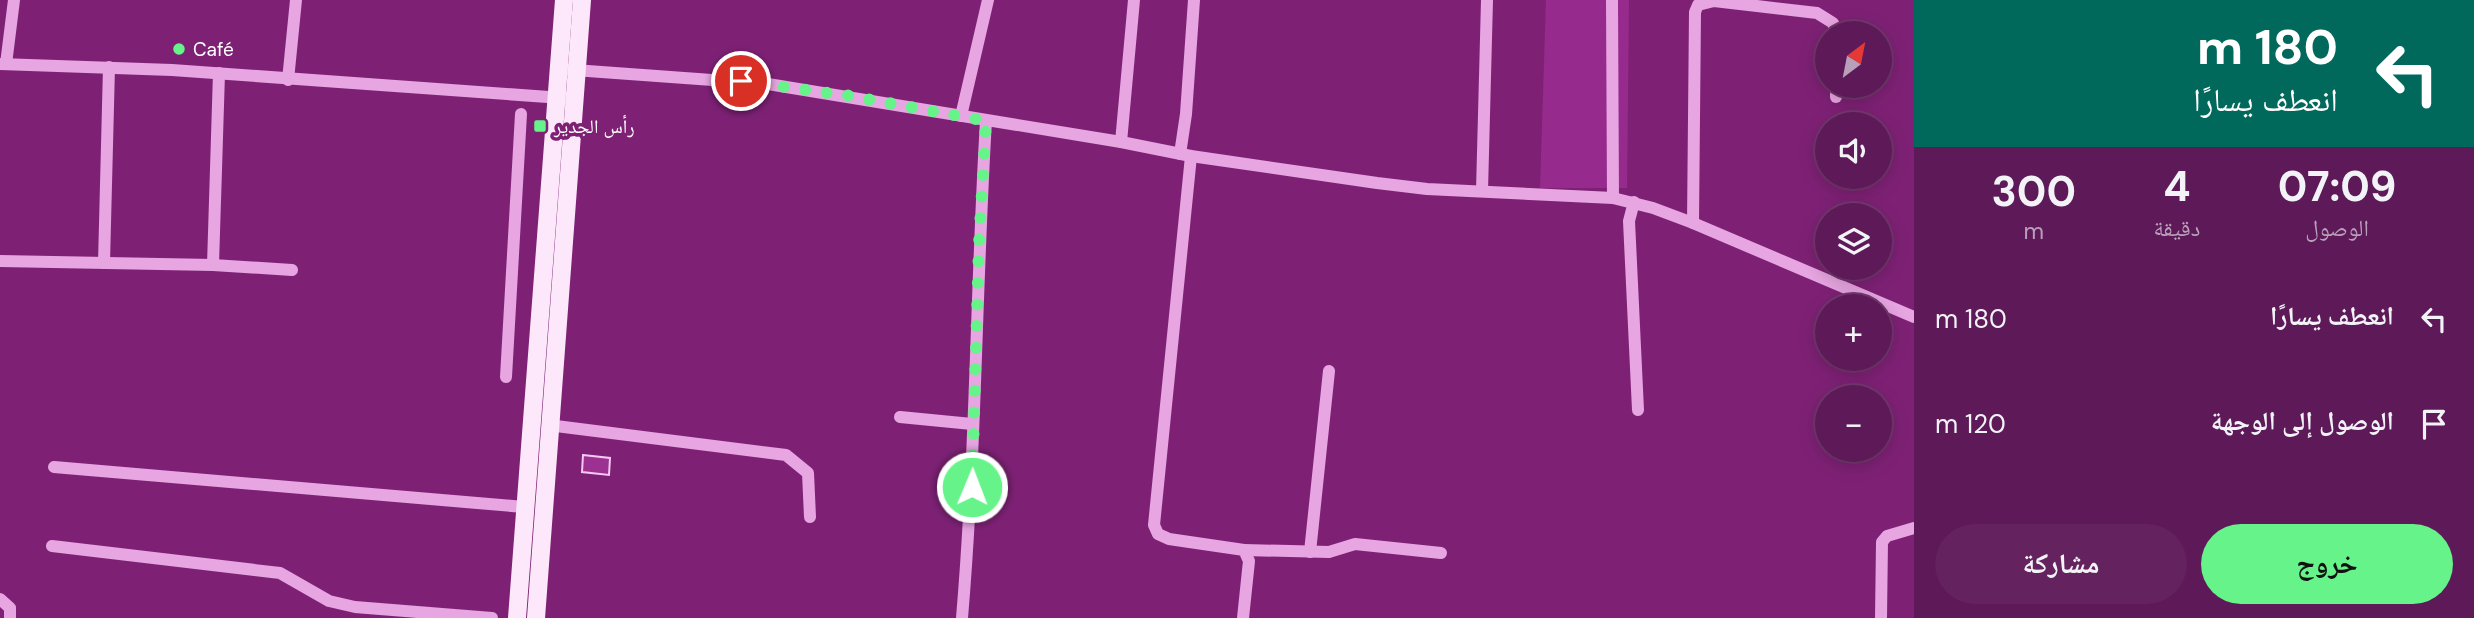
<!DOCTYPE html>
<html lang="ar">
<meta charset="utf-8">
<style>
:root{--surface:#5e1958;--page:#64225e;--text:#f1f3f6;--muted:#b9a0ba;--line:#73386e;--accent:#66f48a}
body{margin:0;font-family:"DM Sans","Noto Naskh Arabic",sans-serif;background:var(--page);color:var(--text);direction:rtl;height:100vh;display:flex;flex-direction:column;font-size:26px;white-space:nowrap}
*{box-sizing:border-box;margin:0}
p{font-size:23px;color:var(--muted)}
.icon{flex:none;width:38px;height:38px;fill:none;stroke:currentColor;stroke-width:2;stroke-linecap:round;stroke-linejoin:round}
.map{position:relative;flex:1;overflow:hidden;direction:ltr}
.sheet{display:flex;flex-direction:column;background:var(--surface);width:560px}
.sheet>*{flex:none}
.guide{background:#00695c;color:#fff;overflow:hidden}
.needle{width:46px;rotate:32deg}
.fabs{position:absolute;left:1815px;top:21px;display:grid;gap:14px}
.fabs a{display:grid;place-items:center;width:77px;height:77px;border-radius:50%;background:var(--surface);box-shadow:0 4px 18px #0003,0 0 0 2px var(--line);font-size:35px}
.pin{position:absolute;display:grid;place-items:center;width:60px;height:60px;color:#fff;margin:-30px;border:4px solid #fff;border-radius:50%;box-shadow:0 2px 7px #0007}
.me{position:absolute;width:77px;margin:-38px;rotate:1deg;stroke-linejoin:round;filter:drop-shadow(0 0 5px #0008)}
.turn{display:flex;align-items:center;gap:24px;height:147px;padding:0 21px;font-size:32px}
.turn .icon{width:91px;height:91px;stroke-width:2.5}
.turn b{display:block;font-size:49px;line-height:60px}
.eta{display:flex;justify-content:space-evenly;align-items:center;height:119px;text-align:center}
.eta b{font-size:42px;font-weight:700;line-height:49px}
.primary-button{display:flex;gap:14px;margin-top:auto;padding:14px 21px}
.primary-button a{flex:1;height:80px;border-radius:42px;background:var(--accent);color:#111;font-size:28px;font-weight:700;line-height:80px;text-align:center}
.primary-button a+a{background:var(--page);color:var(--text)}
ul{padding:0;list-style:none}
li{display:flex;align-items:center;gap:21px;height:105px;padding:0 21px}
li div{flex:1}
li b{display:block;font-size:26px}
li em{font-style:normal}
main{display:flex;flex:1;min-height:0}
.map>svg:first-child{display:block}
</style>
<main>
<section class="sheet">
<div class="guide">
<div class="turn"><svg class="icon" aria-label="left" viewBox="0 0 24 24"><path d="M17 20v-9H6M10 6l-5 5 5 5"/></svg><div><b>180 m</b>انعطف يسارًا</div></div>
</div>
<div class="eta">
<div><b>07:09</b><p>الوصول</p></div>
<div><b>4</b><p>دقيقة</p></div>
<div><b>300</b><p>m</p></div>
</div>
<ul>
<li><svg class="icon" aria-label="left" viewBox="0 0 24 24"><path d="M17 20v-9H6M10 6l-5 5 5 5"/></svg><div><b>انعطف يسارًا</b></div><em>180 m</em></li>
<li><svg class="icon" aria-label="arrive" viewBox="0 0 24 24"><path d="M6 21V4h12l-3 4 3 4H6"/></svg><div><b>الوصول إلى الوجهة</b></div><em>120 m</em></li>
</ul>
<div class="primary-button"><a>خروج</a><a>مشاركة</a></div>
</section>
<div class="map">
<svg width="1914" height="618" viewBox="0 0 1914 618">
<rect width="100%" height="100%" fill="#7e2175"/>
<polygon fill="#962b8d" points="1546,0 1629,0 1627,188 1540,188"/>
<polygon fill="#9c3192" stroke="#f5c9f2" stroke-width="2" points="583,455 610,458 609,475 582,472"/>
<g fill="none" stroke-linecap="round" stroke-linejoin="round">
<g stroke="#e7a5e1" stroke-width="12">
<polyline points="1612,0 1613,198"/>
<polyline points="0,64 172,70 576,99"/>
<polyline points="6,64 14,0"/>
<polyline points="560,69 768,84 1121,142 1191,156 1377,183 1427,189 1613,198 1653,208 1693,223 1914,317"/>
<polyline points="288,80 296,0"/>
<polyline points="1836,86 1836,97"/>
<polyline points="961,116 988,0"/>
<polyline points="1121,142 1134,0"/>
<polyline points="1180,154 1186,114 1194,0"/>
<polyline points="1191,156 1154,525 1158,534 1169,539 1244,550 1249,561 1243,618"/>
<polyline points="1482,191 1487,0"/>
<polyline points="1634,202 1629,221 1638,410"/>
<polyline points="1693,223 1695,12 1698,5 1714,1 1817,13 1833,23 1836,33"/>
<polyline points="0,261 213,265 292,270"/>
<polyline points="104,263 109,67"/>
<polyline points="213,265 219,73"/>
<polyline points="506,377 521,114"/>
<polyline points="900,417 972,424"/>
<polyline points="548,425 786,455 808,473 810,517"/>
<polyline points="54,467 524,507"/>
<polyline points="52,546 280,573 329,601 355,607 492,618"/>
<polyline points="1244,550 1329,552 1355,544 1441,553"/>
<polyline points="1310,552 1329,371"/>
<polyline points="0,599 10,608 10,618"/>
<path d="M962,618C976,453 976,287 986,121"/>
<polyline points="1881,618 1882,542 1887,536 1914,528"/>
</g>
<g stroke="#fde7fa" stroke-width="18">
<polyline points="517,618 564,0"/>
<polyline points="536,618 582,0"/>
</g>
</g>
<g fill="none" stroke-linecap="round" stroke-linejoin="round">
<polyline stroke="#66f48a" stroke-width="12" stroke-dasharray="0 21.6" points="741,81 851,96 986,121 979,244 972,487"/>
</g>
<g fill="#66f48a" stroke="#7e2175" stroke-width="2.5">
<circle cx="179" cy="49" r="7"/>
<rect x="533" y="119" width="14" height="14" rx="3.5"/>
</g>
<g text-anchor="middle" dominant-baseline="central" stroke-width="7" stroke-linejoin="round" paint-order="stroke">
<g font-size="19" fill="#fff" stroke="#7e2175" text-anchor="start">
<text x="193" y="49">Café</text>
<text x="554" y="126">رأس الجدير</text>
</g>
</g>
</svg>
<div class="fabs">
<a><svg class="needle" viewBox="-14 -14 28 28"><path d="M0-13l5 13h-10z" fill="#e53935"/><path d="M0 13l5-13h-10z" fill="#b9a0ba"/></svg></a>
<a><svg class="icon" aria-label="sound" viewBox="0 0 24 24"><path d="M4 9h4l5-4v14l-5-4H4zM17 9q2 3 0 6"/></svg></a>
<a><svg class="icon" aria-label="layers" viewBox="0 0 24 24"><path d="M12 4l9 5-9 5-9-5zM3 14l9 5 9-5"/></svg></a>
<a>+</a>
<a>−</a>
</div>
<div class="pin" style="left:741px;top:81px;background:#d93025"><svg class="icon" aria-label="arrive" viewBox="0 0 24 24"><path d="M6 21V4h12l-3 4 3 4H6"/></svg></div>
<svg class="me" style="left:972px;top:487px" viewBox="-20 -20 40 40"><circle r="17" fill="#66f48a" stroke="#fff" stroke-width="3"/><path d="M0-11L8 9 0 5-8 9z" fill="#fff"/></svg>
</div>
</main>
